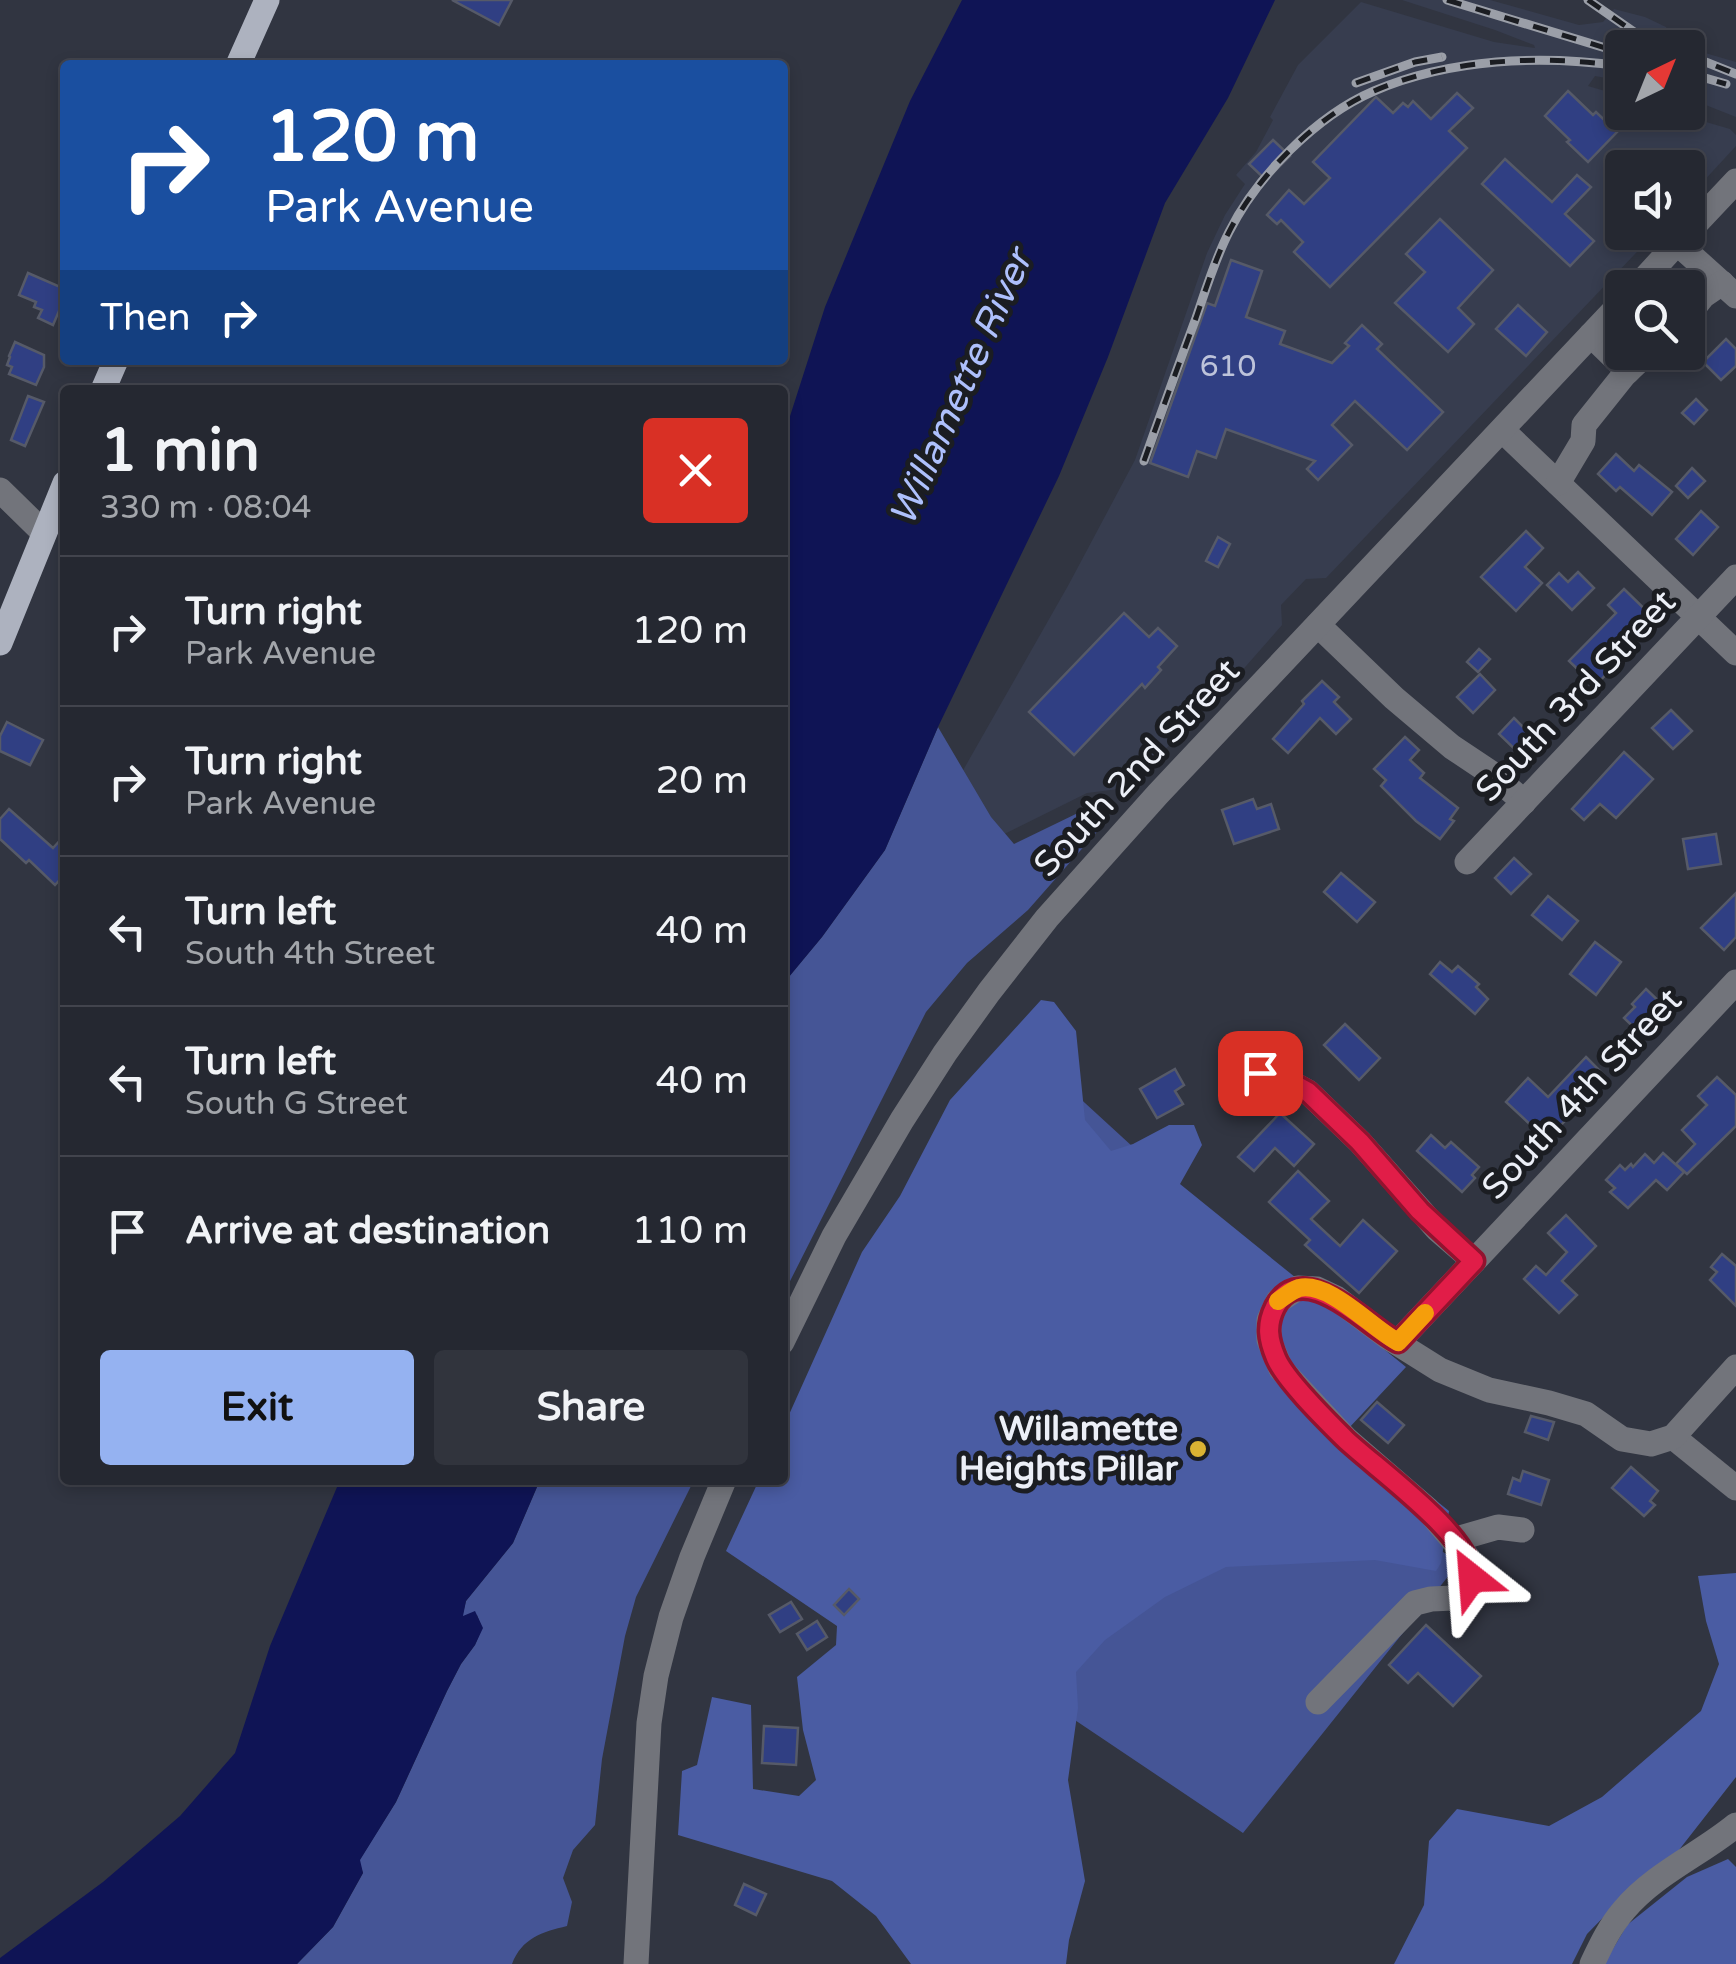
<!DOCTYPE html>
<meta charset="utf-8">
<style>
:root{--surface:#252831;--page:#31343d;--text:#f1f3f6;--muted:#a3a6ab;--line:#42444d;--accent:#95b2f1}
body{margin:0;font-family:"Varela Round",sans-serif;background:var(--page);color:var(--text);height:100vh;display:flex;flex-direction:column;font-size:38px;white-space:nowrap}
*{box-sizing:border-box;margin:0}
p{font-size:32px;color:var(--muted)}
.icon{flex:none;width:55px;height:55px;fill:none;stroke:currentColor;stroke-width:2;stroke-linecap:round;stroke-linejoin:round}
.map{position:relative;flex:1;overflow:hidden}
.panel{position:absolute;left:60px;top:385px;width:728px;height:1100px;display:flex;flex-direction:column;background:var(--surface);border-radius:10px;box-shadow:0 5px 15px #0003,0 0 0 2px var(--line)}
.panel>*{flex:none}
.guide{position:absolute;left:60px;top:60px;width:728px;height:305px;border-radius:10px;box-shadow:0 5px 15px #0003,0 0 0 2px var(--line);background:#1a4fa0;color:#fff;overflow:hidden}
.needle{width:65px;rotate:43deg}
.fabs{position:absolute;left:1605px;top:30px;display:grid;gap:20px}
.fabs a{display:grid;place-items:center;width:100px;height:100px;border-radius:10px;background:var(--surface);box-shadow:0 5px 15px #0003,0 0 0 2px var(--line);font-size:50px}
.pin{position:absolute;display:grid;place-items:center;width:85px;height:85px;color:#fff;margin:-42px;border-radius:20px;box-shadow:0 5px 15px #0006}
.me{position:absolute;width:110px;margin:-55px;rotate:332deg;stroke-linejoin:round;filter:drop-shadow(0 0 8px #0008)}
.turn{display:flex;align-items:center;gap:35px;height:210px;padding:0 40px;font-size:45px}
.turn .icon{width:130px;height:130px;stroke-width:2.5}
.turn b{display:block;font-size:70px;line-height:85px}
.then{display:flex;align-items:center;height:95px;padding:0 40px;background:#0003;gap:20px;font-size:38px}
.round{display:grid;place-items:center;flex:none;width:105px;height:105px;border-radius:10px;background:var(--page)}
.head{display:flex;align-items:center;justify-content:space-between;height:170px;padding:0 40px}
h1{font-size:60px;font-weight:800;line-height:75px}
.cta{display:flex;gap:20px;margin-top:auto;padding:20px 40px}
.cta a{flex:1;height:115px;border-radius:10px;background:var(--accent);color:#111;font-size:40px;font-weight:800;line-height:115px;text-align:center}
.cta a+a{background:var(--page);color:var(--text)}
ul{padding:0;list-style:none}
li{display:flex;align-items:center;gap:30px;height:150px;padding:0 40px;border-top:2px solid var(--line)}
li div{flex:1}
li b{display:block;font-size:38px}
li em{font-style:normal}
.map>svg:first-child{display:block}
</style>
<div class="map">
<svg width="1736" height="1964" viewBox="0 0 1736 1964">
<rect width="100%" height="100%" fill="#313541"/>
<g fill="#373d4f">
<polygon points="1402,0 1490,0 1579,25 1603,22 1614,9 1645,17 1666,27 1670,36 1680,45 1687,47 1622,48 1622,81 1595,76 1588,86 1622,96 1622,112 1675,113 1730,129 1736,135 1736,146 1688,198 1688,168 1622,168 1622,232 1655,233 1326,578 1306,579 1281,605 1282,625 1232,682 1127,788 1087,793 980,846 945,802 1069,584 1135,460 1207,253 1225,215 1245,184 1236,175 1256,152 1273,120 1270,117 1298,65 1361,2 1494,42 1535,48 1534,45 1495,30"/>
<polygon points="1688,48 1736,62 1736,117 1688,98"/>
</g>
<g fill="#455596">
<polygon points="938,727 991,817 1014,844 1082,811 1102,826 1028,910 967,963 926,1012 783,1295 783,984 822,937 885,850"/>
<polygon points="1037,1059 1277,1279 1386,1506 1458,1564 1243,1833 767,1513"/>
<path d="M540,1480H694L636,1597L625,1636L602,1759L595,1825L573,1850L563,1878L572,1902L567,1926C542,1932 522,1938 512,1964H297L333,1927L363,1873L359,1861L396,1802L447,1691L461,1664L475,1645L482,1628L477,1615L462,1617L466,1601L513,1543Z"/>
</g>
<g fill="#4a5ca3">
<polygon points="1041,1000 1054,1002 1076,1031 1085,1120 1111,1151 1133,1144 1169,1125 1194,1125 1202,1145 1180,1184 1406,1367 1348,1429 1449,1511 1441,1563 1436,1571 1375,1560 1226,1567 1165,1597 1105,1640 1076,1672 1078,1708 1068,1780 1085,1881 1069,1940 1066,1964 911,1964 876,1916 832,1881 678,1835 682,1771 697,1765 712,1697 751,1705 753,1789 799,1796 816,1780 803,1730 797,1677 836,1645 837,1626 726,1551 759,1480 782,1480 783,1428 862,1252 900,1196 950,1100"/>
<polygon points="1736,1573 1736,1777 1675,1855 1630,1890 1587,1934 1572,1964 1394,1964 1424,1905 1429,1841 1457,1809 1549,1826 1602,1797 1701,1711 1719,1664 1706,1621 1698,1576"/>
<polygon points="1728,1859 1736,1867 1736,1964 1604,1964 1627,1925 1687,1877"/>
</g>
<g fill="#0f1455">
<polygon points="962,0 1275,0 1228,98 1165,203 1108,357 1059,476 938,727 885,850 822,937 783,984 783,438 825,307 910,101"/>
<polygon points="340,1480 540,1480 513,1543 466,1601 463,1616 475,1611 483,1628 475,1645 461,1664 447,1691 396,1802 360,1860 363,1873 333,1927 297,1964 0,1964 0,1958 103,1882 180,1816 235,1753 270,1646"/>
</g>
<g fill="#303f83" stroke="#565a68" stroke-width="2.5">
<polygon points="452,0 512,0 499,25"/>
<polygon points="1568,91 1593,115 1596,112 1617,132 1588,162 1567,142 1570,140 1545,116"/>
<polygon points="1457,93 1473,108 1449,131 1467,148 1330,287 1294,252 1303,242 1281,220 1277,224 1267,215 1289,190 1304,204 1330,178 1313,162 1376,97 1393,113 1403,103 1408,107 1413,101 1431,119"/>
<polygon points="1273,140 1290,156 1266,180 1249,164"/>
<polygon points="1505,159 1552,202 1577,175 1591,187 1565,214 1594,241 1570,266 1482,184"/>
<polygon points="1440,219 1493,270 1458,308 1474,324 1448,352 1395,303 1425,272 1406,254"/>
<polygon points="1231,260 1262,271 1246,317 1285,331 1280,344 1332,363 1349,346 1345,343 1362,325 1382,344 1377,349 1443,412 1407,450 1355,401 1332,425 1352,445 1318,480 1307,469 1315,461 1226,429 1216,458 1197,451 1188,477 1150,463 1207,303 1215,306"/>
<polygon points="28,273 65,289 65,297 53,325 38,318 42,310 34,307 36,302 19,295"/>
<polygon points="1518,305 1547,332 1526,356 1496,329"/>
<polygon points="1726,339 1736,349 1736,366 1721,380 1703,362"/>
<polygon points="15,342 44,355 44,367 36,385 9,374 12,367 7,365 10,357 9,356"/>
<polygon points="28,396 44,402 25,446 11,440"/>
<polygon points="1696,399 1707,410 1694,424 1682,413"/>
<polygon points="1616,454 1634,471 1639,465 1672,492 1652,515 1620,487 1616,491 1598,474"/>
<polygon points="1692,468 1705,481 1688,498 1676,486"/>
<polygon points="1701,511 1718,527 1693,555 1676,539"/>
<polygon points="1526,531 1543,548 1525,567 1542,583 1516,611 1481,577"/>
<polygon points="1218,537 1230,544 1218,567 1206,561"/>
<polygon points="1578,572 1594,588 1572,610 1547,585 1559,573 1568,582"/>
<polygon points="1624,589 1657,621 1595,686 1569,661 1616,613 1608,605"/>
<polygon points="1124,613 1149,637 1158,628 1177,646 1158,667 1161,670 1145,688 1142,684 1074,755 1029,712"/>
<polygon points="1479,649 1490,659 1478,672 1467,662"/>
<polygon points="1480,674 1495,690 1473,713 1457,697"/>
<polygon points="1322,681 1339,697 1334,702 1351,719 1336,734 1320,718 1288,753 1273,739 1304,704 1302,701"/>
<polygon points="1671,710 1692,731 1673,749 1652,728"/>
<polygon points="1514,718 1539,743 1524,758 1499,734"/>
<polygon points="7,722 43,740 30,765 0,751 0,736"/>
<polygon points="1405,737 1419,750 1410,760 1424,773 1420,778 1458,808 1450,819 1454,821 1440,839 1416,821 1381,786 1386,780 1374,769"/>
<polygon points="1624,752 1653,779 1616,818 1600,804 1584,820 1572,809"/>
<polygon points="1253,799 1257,809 1271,804 1279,829 1234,844 1222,810"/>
<polygon points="9,809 53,848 65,835 65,874 55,885 29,860 26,863 0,839 0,819"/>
<polygon points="1716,834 1721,864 1688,869 1683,839"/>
<polygon points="1514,858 1531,874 1511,894 1495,878"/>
<polygon points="1341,873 1375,902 1357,922 1324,892"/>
<polygon points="1736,893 1736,937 1724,950 1701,928"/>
<polygon points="1548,896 1578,921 1562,940 1532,915"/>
<polygon points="1595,942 1621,962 1596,995 1570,974"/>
<polygon points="1440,962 1452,972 1458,966 1479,984 1476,987 1488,999 1475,1014 1430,974"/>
<polygon points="1646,989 1668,1010 1643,1036 1624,1018 1635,1007 1632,1004"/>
<polygon points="1345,1024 1380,1058 1359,1080 1324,1045"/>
<polygon points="1586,1057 1606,1077 1547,1140 1506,1102 1528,1078 1548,1097"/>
<polygon points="1175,1069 1184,1085 1175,1091 1183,1104 1157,1118 1140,1089"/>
<polygon points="1717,1077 1736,1095 1736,1126 1687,1174 1676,1164 1695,1144 1682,1130 1707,1105 1698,1096"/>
<polygon points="1280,1113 1314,1144 1294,1166 1275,1148 1254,1171 1238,1157"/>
<polygon points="1431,1135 1445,1148 1451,1142 1479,1167 1472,1175 1475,1178 1462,1192 1417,1151"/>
<polygon points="1663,1153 1684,1172 1667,1190 1656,1180 1628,1208 1610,1192 1615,1188 1606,1180 1620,1165 1625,1170 1631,1164 1633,1167 1645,1154 1654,1163"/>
<polygon points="1298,1171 1329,1201 1311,1219 1340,1246 1363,1220 1397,1251 1359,1293 1305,1245 1310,1240 1269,1202"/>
<polygon points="1566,1215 1596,1246 1562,1281 1577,1295 1559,1313 1524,1279 1536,1266 1546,1275 1567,1252 1548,1233"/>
<polygon points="1722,1254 1736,1266 1736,1306 1710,1280 1717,1272 1711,1267"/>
<polygon points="1377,1402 1404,1425 1388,1443 1361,1420"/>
<polygon points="1531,1416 1554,1422 1548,1440 1525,1432"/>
<polygon points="1631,1467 1658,1491 1650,1501 1655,1505 1644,1516 1612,1488"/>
<polygon points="1523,1471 1549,1480 1541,1505 1508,1494 1513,1478 1520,1481"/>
<polygon points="849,1589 859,1599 844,1615 834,1605"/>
<polygon points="791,1602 802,1619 780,1632 769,1615"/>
<polygon points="817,1621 827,1637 807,1650 797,1634"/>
<polygon points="1426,1625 1481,1676 1453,1706 1418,1673 1408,1683 1389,1665"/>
<polygon points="764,1726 798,1728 796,1765 762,1763"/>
<polygon points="744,1884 766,1894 756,1915 735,1905"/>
</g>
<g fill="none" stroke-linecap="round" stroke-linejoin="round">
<g stroke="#72747b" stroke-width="25">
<polyline points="1688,232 1736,181"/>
<polyline points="1677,243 1736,296"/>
<polyline points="1636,288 1687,232"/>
<polyline points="1688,315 1703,296 1722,283"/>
<polyline points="1591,335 1628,371"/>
<polyline points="1502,430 1736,653"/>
<polyline points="1558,483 1583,441 1584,425 1624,375 1648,352"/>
<polyline points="0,490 44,533"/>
<polyline points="1318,625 1394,698 1452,747 1491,773 1524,802"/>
<polyline points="1467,862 1736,577"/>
<polyline points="1260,1073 1286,1080 1308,1092 1360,1142 1437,1229 1474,1261"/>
<polyline points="782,1342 834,1236 902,1120 945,1053 989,992 1047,918 1158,794 1622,302"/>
<polyline points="1398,1342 1736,982"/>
<polyline points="1673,1437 1736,1488"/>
<polyline points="1453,1540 1498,1527 1522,1530"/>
<polyline points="1318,1702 1415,1603 1431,1599 1454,1598 1466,1589 1472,1578 1473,1569 1468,1558 1427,1509 1346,1439 1281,1369 1269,1340 1269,1320 1278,1301 1298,1288 1317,1289 1336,1298 1389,1338 1440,1370 1489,1390 1549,1403 1586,1414 1622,1439 1651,1444 1673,1437 1736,1367"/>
<polyline points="636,1964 649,1723 656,1676 671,1617 692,1557 724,1480"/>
<path d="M1592,1964C1601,1945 1610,1926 1624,1910C1654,1874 1701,1854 1736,1825"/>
</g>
<g stroke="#adb2bf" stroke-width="25">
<polyline points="238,65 267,0"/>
<polyline points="103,390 116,360"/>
<polyline points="0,643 65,483"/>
</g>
<defs>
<g id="rail">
<polyline points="1447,0 1622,53"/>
<polyline points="1588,0 1634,32 1669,48"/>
<polyline points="1688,55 1736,74"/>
<polyline points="1688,73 1726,84"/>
<polyline points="1356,83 1415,62 1442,57"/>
<path d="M1144,461C1161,413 1178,366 1196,318C1206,289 1215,259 1229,232C1257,176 1316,116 1374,91C1451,58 1541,55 1622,66"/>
</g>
</defs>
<use href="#rail" stroke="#9b9fa8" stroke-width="9"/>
<use href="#rail" stroke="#1b1d22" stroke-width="5" stroke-dasharray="15" stroke-linecap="butt"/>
</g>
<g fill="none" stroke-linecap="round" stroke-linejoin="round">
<defs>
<path id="route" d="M1260,1073L1286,1080L1308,1092L1360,1142L1420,1211L1474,1261L1398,1342C1368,1327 1303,1255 1275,1307C1266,1325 1268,1339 1276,1358C1285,1380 1327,1421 1345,1439C1374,1467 1474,1537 1472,1578"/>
</defs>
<use href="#route" stroke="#92132f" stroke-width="25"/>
<use href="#route" stroke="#e11d48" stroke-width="18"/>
<path stroke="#f59e0b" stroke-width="18" d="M1278,1301C1284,1297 1292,1290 1299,1288C1330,1281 1371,1328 1398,1342L1425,1313"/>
</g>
<circle fill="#dab333" stroke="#1b1d22" stroke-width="4" cx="1198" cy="1449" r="10"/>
<g text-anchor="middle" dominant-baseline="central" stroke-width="10" stroke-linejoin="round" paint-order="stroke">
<g font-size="30" fill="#bdc3da">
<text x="1228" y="366">610</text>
</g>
<g font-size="35" fill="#eceff7" stroke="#1b1d22">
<text transform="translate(1576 696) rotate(-47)">South 3rd Street</text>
<text transform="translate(1137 768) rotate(-47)">South 2nd Street</text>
<text transform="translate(1582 1094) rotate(-47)">South 4th Street</text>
</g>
<g font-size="35" font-weight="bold" fill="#eceff7" stroke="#1b1d22" text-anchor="end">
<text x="1178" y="1429">Willamette<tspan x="1178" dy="40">Heights Pillar</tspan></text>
</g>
<g font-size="38" font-style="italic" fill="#aec0fc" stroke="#1b1d22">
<text transform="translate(961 388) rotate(-66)">Willamette River</text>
</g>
</g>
</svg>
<div class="fabs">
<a><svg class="needle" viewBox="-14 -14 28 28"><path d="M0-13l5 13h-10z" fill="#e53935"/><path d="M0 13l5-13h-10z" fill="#a3a6ab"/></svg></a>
<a><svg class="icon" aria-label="sound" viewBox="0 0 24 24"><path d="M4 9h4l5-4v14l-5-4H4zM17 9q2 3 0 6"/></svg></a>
<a><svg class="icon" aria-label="search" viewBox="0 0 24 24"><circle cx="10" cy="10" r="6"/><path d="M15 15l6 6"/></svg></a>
</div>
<div class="pin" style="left:1260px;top:1073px;background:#d93025"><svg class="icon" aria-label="arrive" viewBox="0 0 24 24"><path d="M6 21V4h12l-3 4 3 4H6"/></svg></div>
<svg class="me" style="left:1472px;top:1578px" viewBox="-20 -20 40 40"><path d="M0-17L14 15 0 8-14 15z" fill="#e11d48" stroke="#fff" stroke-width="4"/></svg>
<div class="guide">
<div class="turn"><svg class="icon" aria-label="right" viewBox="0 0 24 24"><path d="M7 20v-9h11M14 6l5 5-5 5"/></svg><div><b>120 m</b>Park Avenue</div></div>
<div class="then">Then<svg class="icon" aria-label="right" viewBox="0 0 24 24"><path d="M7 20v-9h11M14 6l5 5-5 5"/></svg></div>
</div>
<section class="panel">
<div class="head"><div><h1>1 min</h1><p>330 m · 08:04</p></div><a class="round" style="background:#d93025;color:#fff"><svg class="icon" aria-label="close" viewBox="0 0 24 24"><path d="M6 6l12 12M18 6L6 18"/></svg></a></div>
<ul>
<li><svg class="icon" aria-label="right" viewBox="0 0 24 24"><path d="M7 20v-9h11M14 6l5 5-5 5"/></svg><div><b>Turn right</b><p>Park Avenue</p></div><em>120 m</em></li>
<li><svg class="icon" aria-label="right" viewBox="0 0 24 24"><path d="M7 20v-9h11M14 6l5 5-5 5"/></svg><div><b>Turn right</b><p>Park Avenue</p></div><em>20 m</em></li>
<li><svg class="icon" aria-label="left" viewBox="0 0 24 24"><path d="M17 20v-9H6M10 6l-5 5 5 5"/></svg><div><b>Turn left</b><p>South 4th Street</p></div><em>40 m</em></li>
<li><svg class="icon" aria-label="left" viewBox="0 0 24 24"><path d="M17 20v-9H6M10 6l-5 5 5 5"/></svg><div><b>Turn left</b><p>South G Street</p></div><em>40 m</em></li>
<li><svg class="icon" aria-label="arrive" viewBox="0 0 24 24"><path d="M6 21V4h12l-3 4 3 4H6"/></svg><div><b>Arrive at destination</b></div><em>110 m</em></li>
</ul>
<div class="cta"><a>Exit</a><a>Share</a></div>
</section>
</div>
